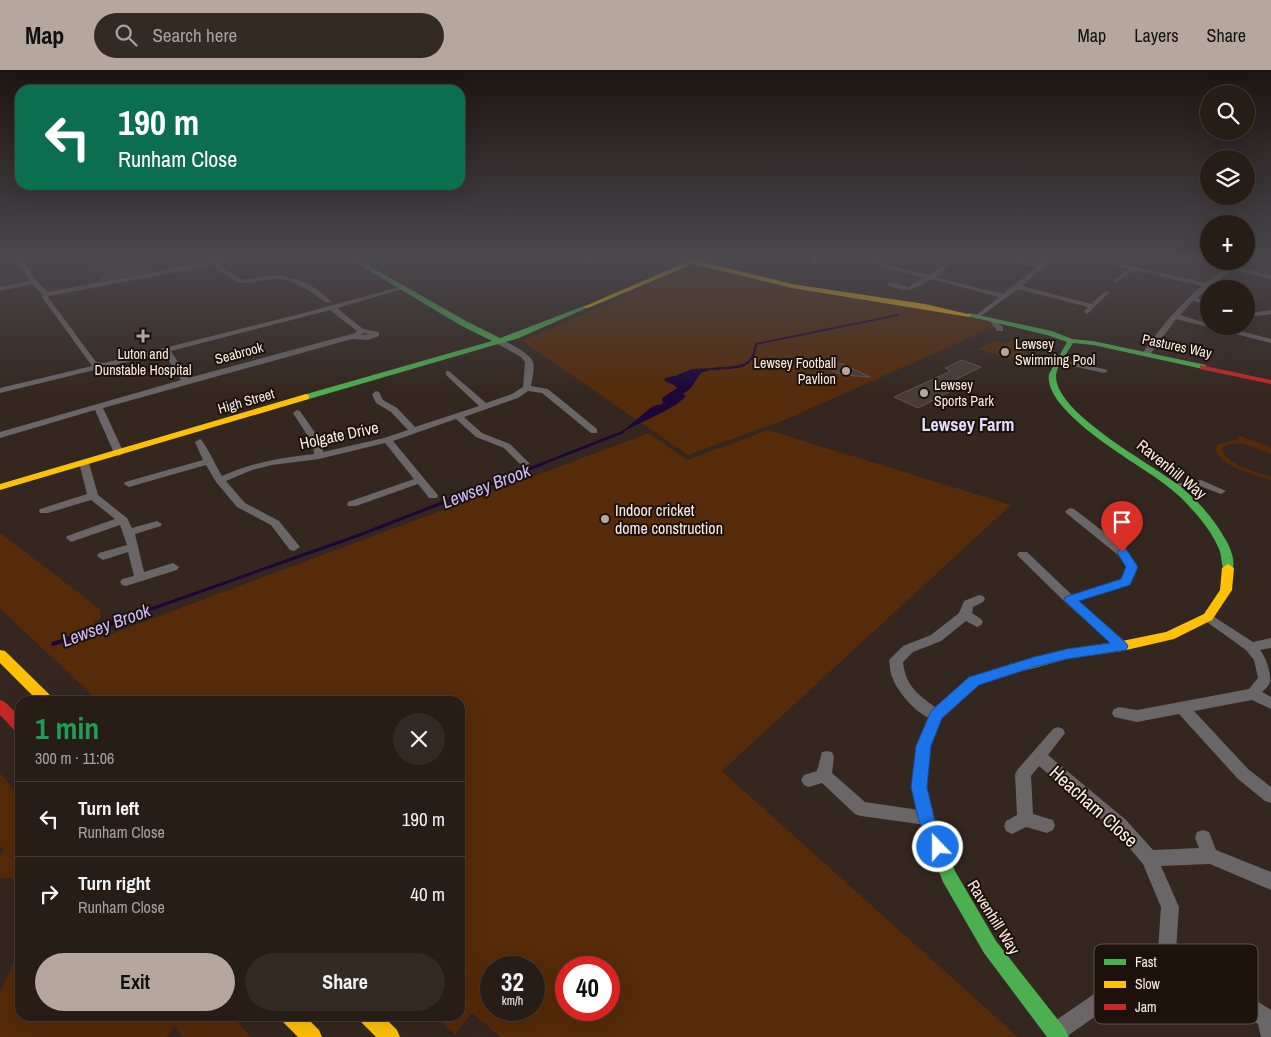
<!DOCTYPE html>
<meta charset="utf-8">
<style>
:root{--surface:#271d17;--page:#332a24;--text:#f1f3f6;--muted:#a4a2a1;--line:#433b36;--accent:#b5a79e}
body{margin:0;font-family:"Archivo Narrow",sans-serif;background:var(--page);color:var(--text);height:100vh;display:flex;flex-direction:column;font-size:19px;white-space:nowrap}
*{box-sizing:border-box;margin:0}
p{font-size:16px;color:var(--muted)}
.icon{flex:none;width:28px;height:28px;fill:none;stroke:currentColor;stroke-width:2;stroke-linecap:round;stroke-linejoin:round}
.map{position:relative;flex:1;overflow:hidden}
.panel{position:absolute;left:15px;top:626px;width:450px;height:325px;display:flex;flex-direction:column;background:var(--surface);border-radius:15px;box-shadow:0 5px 20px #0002,0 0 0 1px var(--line)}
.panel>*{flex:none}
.top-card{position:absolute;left:15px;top:15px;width:450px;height:105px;border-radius:15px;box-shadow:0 5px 20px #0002,0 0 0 1px var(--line);background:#0b6e4f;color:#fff;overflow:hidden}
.buttons{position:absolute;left:1200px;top:15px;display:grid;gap:10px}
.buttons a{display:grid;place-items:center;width:55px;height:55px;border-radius:50%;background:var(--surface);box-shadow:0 5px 20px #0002,0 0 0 1px var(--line);font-size:25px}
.speed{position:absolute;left:480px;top:886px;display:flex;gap:10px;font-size:25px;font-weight:700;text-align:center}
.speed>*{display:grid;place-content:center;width:65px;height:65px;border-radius:50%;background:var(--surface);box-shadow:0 5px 20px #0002,0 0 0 1px var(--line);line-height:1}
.speed small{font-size:12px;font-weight:400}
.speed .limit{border:8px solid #d22;background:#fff;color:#111}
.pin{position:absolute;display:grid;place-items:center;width:42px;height:42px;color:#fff;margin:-51px -21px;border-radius:50% 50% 50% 0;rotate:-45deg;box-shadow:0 0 5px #0007}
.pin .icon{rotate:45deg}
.me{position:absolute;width:55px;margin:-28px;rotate:338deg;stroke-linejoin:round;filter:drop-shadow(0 0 4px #0008)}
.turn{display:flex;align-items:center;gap:18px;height:105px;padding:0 20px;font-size:22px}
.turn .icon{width:65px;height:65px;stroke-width:2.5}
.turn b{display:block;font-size:35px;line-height:42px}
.round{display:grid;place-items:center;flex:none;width:52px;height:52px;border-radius:26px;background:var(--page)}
.summary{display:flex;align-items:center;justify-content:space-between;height:85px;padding:0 20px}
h1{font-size:30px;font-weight:800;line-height:38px;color:#1e9e55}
.button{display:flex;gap:10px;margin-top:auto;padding:10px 20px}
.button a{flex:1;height:58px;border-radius:30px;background:var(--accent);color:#111;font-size:20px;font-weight:800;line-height:58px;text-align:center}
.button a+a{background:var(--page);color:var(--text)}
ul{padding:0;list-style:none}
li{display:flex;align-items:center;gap:15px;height:75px;padding:0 20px;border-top:1px solid var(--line)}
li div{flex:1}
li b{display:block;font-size:19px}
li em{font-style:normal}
header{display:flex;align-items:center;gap:30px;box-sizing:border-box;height:70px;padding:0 25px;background:var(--accent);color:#111}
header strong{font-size:24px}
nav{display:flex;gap:28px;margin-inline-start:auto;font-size:18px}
.search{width:350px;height:45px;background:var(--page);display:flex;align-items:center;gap:12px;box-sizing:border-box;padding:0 18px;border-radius:28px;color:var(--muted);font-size:19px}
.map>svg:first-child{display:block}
</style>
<header>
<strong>Map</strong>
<div class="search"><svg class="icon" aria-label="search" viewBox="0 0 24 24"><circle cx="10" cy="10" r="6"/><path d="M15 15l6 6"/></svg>Search here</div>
<nav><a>Map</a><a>Layers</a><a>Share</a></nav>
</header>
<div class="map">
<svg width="1271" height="967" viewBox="0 0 1271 967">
<rect width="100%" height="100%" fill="#34271f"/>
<g fill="#552b09" fill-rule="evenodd">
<polygon points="696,195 777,216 945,243 1000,254 787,349 688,385 522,271"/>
<polygon points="996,270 1006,274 1012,271 1032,278 1010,290 978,279"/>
<path d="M768,360L1011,435L722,701L1018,967H501L472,943L455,964L434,946H460V631H99L0,539V463L100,539L101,548L92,552L96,555L69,566L72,568L99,557L102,559L103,567L649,363L687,390ZM491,898H534V940H491ZM566,898H609V940H566Z"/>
<path d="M1240,366L1271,377V384C1256,379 1239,369 1224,376L1222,380C1230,397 1255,401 1271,407V410C1254,404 1222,398 1215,379L1218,374L1236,370Z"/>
<polygon points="0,703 20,728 20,820 12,808 0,808 0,787 4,779 0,777"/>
<polygon points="20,879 20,946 232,946 251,967 184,967 174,956 166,967 0,967 0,922"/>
</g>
<path fill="#1c0739" d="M716,298L701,303L690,319L683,324L686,326L677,334L663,342L620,363L653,336L663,334L662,328L677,318C674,313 668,314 664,310L665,308L675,306L692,299Z"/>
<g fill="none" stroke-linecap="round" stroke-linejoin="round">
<polyline stroke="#1c0739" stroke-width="2" points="755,280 756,274 898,245"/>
<g stroke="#1c0739" stroke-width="2.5">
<path d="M713,299C730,297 753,301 755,278"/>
<polyline points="539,395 623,362"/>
</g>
<polyline stroke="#1c0739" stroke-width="3" points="143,542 362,464 542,394"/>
<polyline stroke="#1c0739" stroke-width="4" points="53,574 147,541"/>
</g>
<g fill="#473d36" stroke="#61554e">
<polygon points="117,189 123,189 128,194 143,191 154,200 102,210 88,194"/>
<polygon points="962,290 981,297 949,313 952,315 947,317 953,320 918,338 894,327 951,301 945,298"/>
<polygon points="815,293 843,294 870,307 842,305"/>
</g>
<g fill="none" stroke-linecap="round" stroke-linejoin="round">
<g fill="#6a6566" fill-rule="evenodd">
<path d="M16,189H22L38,213L48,222L216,190L239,189L238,190L219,194L220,196L242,210C279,202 303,204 332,232L327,233C309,221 293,207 270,209C260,210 249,214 239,213L215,198L214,195L49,226L48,227L96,292L104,293L300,244L403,216L406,218L337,238L363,259L379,262V266L368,270L352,269L103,338L124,383L119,386L114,383L95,340L0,368V362L181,310L164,283L0,323V318L92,296L42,227L43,225L32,214L0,221V217L30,211ZM330,240L357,261L355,263L188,308L171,281ZM363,263L370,264L361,265Z"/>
<polygon points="595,189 603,189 587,195 584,193"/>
<polygon points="816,189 823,189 813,195 809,195 809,193"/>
<path d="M856,189H864L929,205L946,194L949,196L948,197L935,207L1003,224L1037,197L1002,191L999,189L1040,194L1041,189H1047L1044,197L1022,216L1091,234L1105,221L1110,222L1087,244L1084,242L1088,237L1018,219L977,249L975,248V246L999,227L931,209C915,220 904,224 887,214L890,212L908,217L924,208Z"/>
<path d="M1091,189H1100L1206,213L1236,191H1243L1235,197L1271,205V209L1231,200L1197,228L1209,231V235L1193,231L1180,245L1209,254V256H1221L1271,269V273L1176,249L1149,286H1143L1142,284C1160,258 1178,236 1202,216L1135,200L1117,212L1115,211V209L1129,199Z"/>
<polygon points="1169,189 1178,189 1170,192 1167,190"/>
<polygon points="1246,240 1258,242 1271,240 1271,244 1258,246 1246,244"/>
<polygon points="992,248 1003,257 1003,261 997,261 990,251 988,250"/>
<path d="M496,269C504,269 530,283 533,292C535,298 532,310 531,316L548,319L597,359V363H591L542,323L528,321L518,328L464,347L482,363L510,374L530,394L528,396H522L504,378L476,367L456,349L393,371L437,424L438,426L437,428H429L418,414L356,436H348L347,434L348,432L414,409L385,373L319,389L272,395L252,400L226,411L245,433L279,451L300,477L294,481L290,480L271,455L237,437L216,412L206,395L129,417L124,414L125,412L203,390L195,372L200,369C205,372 217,398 222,406C255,392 280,388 314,384L313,374L293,343L297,340L300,341L323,374V382L384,368L408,360L391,342L376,333L372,324L376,321L379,322L383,330L397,338L415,357L479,336L446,305V301H449L486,333L512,324L523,317L525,292L521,287L496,273Z"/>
<polygon points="1056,289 1104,299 1108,301 1104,303 1059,293 1056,293"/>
<polygon points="84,390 89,393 98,425 127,448 132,458 157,451 162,454 161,456 135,464 144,502 173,493 179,497 177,500 126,516 122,515 120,512 122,509 134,506 128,482 103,490 97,486 99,483 127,475 120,455 71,472 66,468 67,466 115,449 91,430 48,443 40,443 39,441 40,439 87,424 79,393"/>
<polygon points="1201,410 1226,421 1221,424 1200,416 1175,420 1170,417 1175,414"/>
<polygon points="1070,438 1074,439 1126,479 1138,497 1130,515 1079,531 1127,573 1128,576 1127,579 1122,581 1117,579 1066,533 1017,485 1019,482 1027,482 1072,525 1121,509 1126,497 1118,485 1066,443 1065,441"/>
<path d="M979,525L983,526L985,529L983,532L973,537L972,543L981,549L983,552L981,555L977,557L966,551L941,571L913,582L903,592C905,612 915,623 931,634C936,638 940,640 943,645L941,649C925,655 898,623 893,609C890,603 890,597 889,590L903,576L931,565L959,543L964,531Z"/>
<path d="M1208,543L1253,572L1271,568V578L1260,580C1266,587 1271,603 1270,612C1269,616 1265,619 1262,622L1271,627V639L1252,630L1194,641L1248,699L1271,717V733L1265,731L1238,709L1179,644L1137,652L1114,647L1112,643L1114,639L1119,637L1137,640L1249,619L1258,608L1254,590L1246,580L1204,550L1202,547L1204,544Z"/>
<polygon points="1058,657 1063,659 1065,663 1048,685 1126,750 1153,780 1199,778 1195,768 1197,762 1203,760 1209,762 1216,780 1271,802 1271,820 1210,794 1161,796 1179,837 1176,880 1271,940 1271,967 1261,967 1258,954 1167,896 1066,967 1048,967 1046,962 1049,955 1158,880 1161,837 1143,794 1114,760 1039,696 1031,706 1033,744 1053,750 1055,755 1053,760 1047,763 1026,757 1012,764 1006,761 1004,756 1006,751 1017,745 1015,704 1018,699 1053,659"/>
<polygon points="827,681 832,682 834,687 832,703 865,732 926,741 932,743 934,748 932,753 926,755 861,746 855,744 822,713 809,717 804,715 801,710 804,705 817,701 822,682"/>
</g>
<g fill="#4caf50" fill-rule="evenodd">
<polygon points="350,189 357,189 466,251 500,268 584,236 589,237 519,268 309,329 303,329 303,325 492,271 460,255"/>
<path d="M969,243L1052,261L1072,269L1093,271L1206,295V299H1203L1093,275L1073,273C1068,282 1056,296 1056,307C1057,344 1150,393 1177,414C1197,429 1215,450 1227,472C1231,480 1236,492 1232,501H1224C1221,494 1222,486 1219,479C1212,462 1200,448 1188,435C1179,425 1169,417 1159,410C1133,391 1043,341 1049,304L1067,272L1047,265L967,246V244Z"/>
<polygon points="927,742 933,744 955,801 996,871 1066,960 1069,967 1047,967 984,883 943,812 919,749 921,744"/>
</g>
<g fill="#ffc107" fill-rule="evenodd">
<polygon points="689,189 702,189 699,191 792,214 925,234 972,245 969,247 792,218 693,194 588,238 583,237 687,192"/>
<polygon points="306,324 309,325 309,329 0,420 0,414"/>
<polygon points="1228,494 1234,498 1232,520 1212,550 1174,569 1122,581 1067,589 1015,603 1010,602 1008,598 1010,594 1067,579 1122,571 1166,562 1204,544 1220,520 1222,498"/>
<polygon points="0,580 5,581 52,627 54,631 38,631 0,593"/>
<polygon points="281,946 305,946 319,960 322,967 298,967 284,953"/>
<polygon points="359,946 383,946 397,960 400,967 376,967 362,953"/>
</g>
<g fill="#c62828" fill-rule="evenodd">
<polygon points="1200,295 1271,310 1271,314 1200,299"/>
<polygon points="1015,593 1020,594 1022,598 1020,602 979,615 942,649 930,675 927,717 935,749 933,754 927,756 921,754 911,717 916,675 931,641 969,607"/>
<polygon points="0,630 5,632 20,647 20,663 15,661 0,645"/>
</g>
</g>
<linearGradient id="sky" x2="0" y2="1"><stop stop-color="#1d1511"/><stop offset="0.58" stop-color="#4a474d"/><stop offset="1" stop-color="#4a474d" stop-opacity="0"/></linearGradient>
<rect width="1271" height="324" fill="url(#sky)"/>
<polygon fill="#1a73e8" stroke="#114b97" points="1122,478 1126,479 1138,497 1130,515 1079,531 1126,573 1128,576 1126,580 1067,589 1034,597 979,615 942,648 931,676 927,717 934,748 946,777 943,783 938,785 932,783 918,748 911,717 916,676 931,641 969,607 1034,587 1067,579 1110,573 1064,530 1065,527 1121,509 1126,497 1117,482"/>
<g fill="#b5a79e" stroke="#1c120b" stroke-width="2">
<path d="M140.5 258.5h5v5h5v5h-5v5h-5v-5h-5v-5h5z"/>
<circle cx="1005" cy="282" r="5"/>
<circle cx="846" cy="301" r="5"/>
<circle cx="924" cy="323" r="5"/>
<circle cx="605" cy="449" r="5"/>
</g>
<g text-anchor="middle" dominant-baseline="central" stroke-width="4" stroke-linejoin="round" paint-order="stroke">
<g font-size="14" fill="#fbece3" stroke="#1c120b" text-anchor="start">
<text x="1015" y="274">Lewsey<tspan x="1015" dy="16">Swimming Pool</tspan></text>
<text x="143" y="284" text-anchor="middle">Luton and<tspan x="143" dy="16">Dunstable Hospital</tspan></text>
<text x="836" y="293" text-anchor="end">Lewsey Football<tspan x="836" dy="16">Pavlion</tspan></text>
<text x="934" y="315">Lewsey<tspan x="934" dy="16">Sports Park</tspan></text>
</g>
<g font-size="14" fill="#fbece3" stroke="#1c120b">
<text transform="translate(1177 276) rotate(12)">Pastures Way</text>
<text transform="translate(239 283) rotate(-15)">Seabrook</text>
<text transform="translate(246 331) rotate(-16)">High Street</text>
</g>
<g font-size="16" fill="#fbece3" stroke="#1c120b">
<text transform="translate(339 365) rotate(-12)">Holgate Drive</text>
<text transform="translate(1172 399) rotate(39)">Ravenhill Way</text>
<text transform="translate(994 847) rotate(58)">Ravenhill Way</text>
</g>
<g font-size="16" fill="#fbece3" stroke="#1c120b" text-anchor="start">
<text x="615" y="440">Indoor cricket<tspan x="615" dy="18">dome construction</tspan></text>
</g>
<g font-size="18" font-weight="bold" fill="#e3defb" stroke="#1c120b">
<text x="968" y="354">Lewsey Farm</text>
</g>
<g font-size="18" font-style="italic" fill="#cabcfd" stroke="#1c120b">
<text transform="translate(486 416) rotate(-21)">Lewsey Brook</text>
<text transform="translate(106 555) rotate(-20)">Lewsey Brook</text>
</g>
<g font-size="19" fill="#fbece3" stroke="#1c120b">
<text transform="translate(1094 736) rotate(42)">Heacham Close</text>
</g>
</g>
<rect x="1094" y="874" width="164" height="80" rx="8" fill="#1c120b" stroke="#5f534c" stroke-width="1"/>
<rect x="1104" y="889" width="22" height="6" fill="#4caf50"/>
<rect x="1104" y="911" width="22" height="7" fill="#ffc107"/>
<rect x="1104" y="934" width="22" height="6" fill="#c62828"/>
<g font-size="14" fill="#fbece3">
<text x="1135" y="897">Fast</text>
<text x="1135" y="919">Slow</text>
<text x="1135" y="942">Jam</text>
</g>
</svg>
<div class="buttons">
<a><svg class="icon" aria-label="search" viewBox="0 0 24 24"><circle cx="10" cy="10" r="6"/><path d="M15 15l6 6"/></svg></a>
<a><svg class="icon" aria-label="layers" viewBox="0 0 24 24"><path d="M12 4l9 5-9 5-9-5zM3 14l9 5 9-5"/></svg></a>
<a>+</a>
<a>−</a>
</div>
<div class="speed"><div>32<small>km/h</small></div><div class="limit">40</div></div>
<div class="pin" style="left:1122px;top:482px;background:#d93025"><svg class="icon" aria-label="arrive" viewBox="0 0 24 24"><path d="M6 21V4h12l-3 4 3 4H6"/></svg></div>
<svg class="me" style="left:938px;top:777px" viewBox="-20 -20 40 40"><circle r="17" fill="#1a73e8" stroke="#fff" stroke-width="3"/><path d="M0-11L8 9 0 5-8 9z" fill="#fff"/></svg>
<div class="top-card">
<div class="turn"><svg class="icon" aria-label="left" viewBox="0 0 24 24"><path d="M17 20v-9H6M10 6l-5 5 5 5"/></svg><div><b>190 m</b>Runham Close</div></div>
</div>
<section class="panel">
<div class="summary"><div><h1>1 min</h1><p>300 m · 11:06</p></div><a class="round"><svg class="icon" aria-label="close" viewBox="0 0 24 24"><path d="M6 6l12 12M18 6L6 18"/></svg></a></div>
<ul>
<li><svg class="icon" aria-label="left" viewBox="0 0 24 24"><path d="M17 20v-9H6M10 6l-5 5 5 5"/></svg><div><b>Turn left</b><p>Runham Close</p></div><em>190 m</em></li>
<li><svg class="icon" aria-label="right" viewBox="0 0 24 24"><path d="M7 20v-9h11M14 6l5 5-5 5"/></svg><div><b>Turn right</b><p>Runham Close</p></div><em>40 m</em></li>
</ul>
<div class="button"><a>Exit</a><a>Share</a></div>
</section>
</div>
